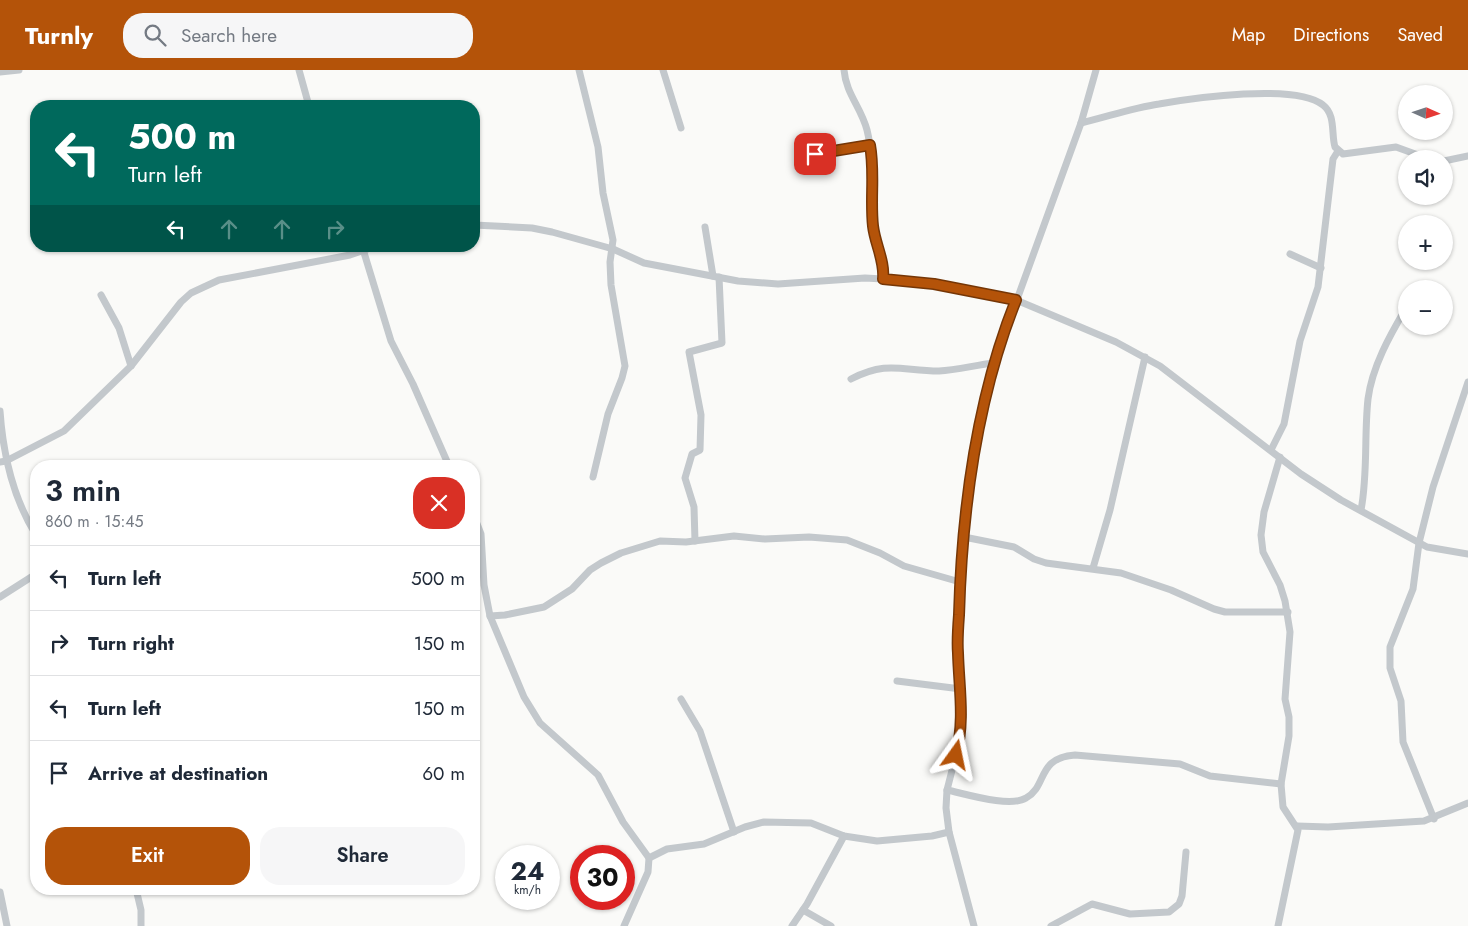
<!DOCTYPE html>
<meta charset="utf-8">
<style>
:root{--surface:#fff;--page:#f6f6f7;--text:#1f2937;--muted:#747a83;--line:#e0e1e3;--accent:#b45309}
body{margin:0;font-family:Jost,sans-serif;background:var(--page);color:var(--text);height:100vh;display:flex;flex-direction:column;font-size:19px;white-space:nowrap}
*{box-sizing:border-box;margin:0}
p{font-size:16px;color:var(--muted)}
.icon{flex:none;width:28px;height:28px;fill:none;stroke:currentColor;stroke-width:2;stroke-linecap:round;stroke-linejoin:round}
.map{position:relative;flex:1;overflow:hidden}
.side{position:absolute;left:30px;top:390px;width:450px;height:435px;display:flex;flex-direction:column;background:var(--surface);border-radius:20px;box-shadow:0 1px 4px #0004}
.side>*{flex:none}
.banner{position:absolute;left:30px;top:30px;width:450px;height:152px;border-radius:20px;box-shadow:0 1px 4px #0004;background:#00695c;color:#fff;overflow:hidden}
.needle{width:32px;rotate:93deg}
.controls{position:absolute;left:1398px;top:15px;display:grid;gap:10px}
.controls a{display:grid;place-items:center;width:55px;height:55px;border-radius:50%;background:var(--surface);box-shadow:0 1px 4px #0004;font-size:25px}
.speed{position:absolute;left:495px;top:775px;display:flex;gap:10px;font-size:25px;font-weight:700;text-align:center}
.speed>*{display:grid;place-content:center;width:65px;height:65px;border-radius:50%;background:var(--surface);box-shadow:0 1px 4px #0004;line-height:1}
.speed small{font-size:12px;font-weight:400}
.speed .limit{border:8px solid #d22;background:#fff;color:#111}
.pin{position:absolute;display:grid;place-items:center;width:42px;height:42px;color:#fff;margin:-21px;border-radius:10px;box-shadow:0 2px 8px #0006}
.me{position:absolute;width:55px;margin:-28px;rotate:12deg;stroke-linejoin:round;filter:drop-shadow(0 0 4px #0008)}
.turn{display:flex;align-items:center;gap:18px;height:105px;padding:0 15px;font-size:22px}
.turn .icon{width:65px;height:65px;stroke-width:2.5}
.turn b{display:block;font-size:35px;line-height:42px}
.lanes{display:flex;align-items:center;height:48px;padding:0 15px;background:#0003;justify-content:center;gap:25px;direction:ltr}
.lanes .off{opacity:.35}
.round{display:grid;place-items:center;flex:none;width:52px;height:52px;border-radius:20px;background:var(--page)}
.headline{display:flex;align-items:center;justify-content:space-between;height:85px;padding:0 15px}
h1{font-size:30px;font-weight:600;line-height:38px}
.button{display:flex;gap:10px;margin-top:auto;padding:10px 15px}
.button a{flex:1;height:58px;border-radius:20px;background:var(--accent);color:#fff;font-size:20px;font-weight:600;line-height:58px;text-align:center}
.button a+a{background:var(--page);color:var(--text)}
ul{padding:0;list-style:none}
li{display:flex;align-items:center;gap:15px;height:65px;padding:0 15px;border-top:1px solid var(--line)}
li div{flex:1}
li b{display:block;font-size:19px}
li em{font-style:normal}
header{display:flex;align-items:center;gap:30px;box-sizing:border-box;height:70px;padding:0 25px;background:var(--accent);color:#fff}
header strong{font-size:24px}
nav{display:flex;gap:28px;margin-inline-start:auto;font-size:18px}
.search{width:350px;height:45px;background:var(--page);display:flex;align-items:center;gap:12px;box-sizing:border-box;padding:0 18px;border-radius:20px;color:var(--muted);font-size:19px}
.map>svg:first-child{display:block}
</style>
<header>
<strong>Turnly</strong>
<div class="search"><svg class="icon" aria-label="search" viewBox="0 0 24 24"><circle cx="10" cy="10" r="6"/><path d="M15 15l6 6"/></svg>Search here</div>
<nav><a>Map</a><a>Directions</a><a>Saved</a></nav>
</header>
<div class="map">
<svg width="1468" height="856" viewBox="0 0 1468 856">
<rect width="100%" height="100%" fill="#fafaf8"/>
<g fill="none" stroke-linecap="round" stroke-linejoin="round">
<g stroke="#c3c8cc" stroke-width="7">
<polyline points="299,0 309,36"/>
<polyline points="579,0 598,77 603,123 613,170 610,192 611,215 625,296 622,308 608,344 593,407"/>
<polyline points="663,0 681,58"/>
<path d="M844,0C846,24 861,37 867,60C875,92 869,124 873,156C875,174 885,191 883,209"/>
<polyline points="0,2 19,0"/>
<path d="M1081,53C1107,47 1132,38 1159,34C1193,28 1296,13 1323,35C1336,45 1331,64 1335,77L1343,84L1396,77L1429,89"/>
<polyline points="815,84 870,75"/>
<polyline points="1444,91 1468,86"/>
<polyline points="474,155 532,158 552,162 613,179 644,193 738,211 778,214 865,208 883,209 934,214 1016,230 1116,272 1160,296 1301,404 1341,430 1427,477 1468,484"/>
<polyline points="705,157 713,206"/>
<polyline points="362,176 391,271 413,314 449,396"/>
<polyline points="1290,184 1321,198"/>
<polyline points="101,225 119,258 131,296"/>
<path d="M851,309C888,290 902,301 939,301C957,300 976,295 994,293"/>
<path d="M0,341C3,384 13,428 36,465"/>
<polyline points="1271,380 1284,354 1300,271 1318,217 1333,89 1338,81"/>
<polyline points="0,392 6,391 64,361 131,296 181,232 191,223 219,210 350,185 376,176"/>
<path d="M1361,440C1368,404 1364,366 1368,329C1372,297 1390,265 1406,238"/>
<polyline points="474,446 481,464 484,515 490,546 524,627 540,653 598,705 623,752 649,788 648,802 624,856"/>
<polyline points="964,467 1014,477 1034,489 1046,493 1121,503 1171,520 1214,539 1225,542 1288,542"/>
<polyline points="695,471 694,437 685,408 692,384 700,380 701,345 689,282 722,273 719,207"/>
<polyline points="1093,498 1110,440 1145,287"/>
<polyline points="0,527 36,504"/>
<polyline points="490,546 505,545 544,537 572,519 590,500 601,493 621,483 660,471 686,472 734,466 765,469 809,467 847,470 880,483 904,496 960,512"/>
<polyline points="897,611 961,619"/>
<polyline points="681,629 700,661 734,762"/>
<path d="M947,720C966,724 1010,738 1026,728C1048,716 1036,688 1075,685L1180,694L1210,706L1281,714"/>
<polyline points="1434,749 1403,672 1401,631 1390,598 1390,577 1413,519 1419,473 1433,417 1468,312"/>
<polyline points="1297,756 1328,757 1424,751 1468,733"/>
<polyline points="649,788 667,779 704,774 745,757 764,752 811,753 844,766 877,771 932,766 949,762"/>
<polyline points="136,819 141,840 141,856"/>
<polyline points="0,822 7,856"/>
<polyline points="803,840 831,856"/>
<polyline points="792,856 807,834 844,766"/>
<polyline points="974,856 949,762 946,738 947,720 960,669 962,653 957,583 965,448 983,339 994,293 1081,53 1096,0"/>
<polyline points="1051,856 1092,834 1130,844 1169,842 1179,834 1182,826 1186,782"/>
<polyline points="1278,856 1298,760 1283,737 1281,714 1289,666 1289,647 1285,629 1290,562 1285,531 1280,515 1263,482 1261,465 1264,442 1280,387"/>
</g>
</g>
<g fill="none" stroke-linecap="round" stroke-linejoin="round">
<defs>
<path id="route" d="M815,84L870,75C875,102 870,129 873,156C875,174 885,191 883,209L934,214L1016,230C976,330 962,439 959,545C958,558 957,571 958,583C959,618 965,650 956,685"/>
</defs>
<use href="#route" stroke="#753606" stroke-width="12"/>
<use href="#route" stroke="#b45309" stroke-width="9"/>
</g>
</svg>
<div class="controls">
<a><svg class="needle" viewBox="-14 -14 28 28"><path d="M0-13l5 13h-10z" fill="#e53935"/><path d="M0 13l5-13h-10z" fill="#747a83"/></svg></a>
<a><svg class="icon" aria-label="sound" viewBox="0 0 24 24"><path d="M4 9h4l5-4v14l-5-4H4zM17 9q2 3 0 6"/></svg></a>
<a>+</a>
<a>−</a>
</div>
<div class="speed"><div>24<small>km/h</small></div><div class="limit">30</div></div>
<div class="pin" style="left:815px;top:84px;background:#d93025"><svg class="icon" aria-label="arrive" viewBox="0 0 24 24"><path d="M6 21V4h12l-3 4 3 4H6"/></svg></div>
<svg class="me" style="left:956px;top:685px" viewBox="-20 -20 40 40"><path d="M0-17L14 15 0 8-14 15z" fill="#b45309" stroke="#fff" stroke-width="4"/></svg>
<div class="banner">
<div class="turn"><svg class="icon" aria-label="left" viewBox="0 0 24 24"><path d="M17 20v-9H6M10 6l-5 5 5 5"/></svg><div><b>500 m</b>Turn left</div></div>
<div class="lanes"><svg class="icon" aria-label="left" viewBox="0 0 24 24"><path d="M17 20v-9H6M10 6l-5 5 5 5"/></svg><svg class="icon off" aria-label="ahead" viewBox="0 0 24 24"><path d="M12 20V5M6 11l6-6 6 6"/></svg><svg class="icon off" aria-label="ahead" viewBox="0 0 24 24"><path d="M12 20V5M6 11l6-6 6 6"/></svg><svg class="icon off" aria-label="right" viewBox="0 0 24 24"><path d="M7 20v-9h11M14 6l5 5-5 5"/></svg></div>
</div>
<section class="side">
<div class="headline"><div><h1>3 min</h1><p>860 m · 15:45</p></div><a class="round" style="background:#d93025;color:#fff"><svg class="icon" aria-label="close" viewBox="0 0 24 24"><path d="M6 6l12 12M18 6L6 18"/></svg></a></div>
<ul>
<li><svg class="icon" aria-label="left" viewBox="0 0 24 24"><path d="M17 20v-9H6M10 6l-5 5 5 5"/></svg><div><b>Turn left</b></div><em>500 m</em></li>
<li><svg class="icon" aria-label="right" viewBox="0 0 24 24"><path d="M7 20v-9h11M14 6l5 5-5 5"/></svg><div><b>Turn right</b></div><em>150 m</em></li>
<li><svg class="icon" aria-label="left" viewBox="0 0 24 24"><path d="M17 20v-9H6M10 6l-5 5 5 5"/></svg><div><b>Turn left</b></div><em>150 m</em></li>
<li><svg class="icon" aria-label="arrive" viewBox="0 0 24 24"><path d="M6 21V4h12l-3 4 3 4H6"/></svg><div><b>Arrive at destination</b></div><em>60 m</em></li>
</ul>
<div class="button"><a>Exit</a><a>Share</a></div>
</section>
</div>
